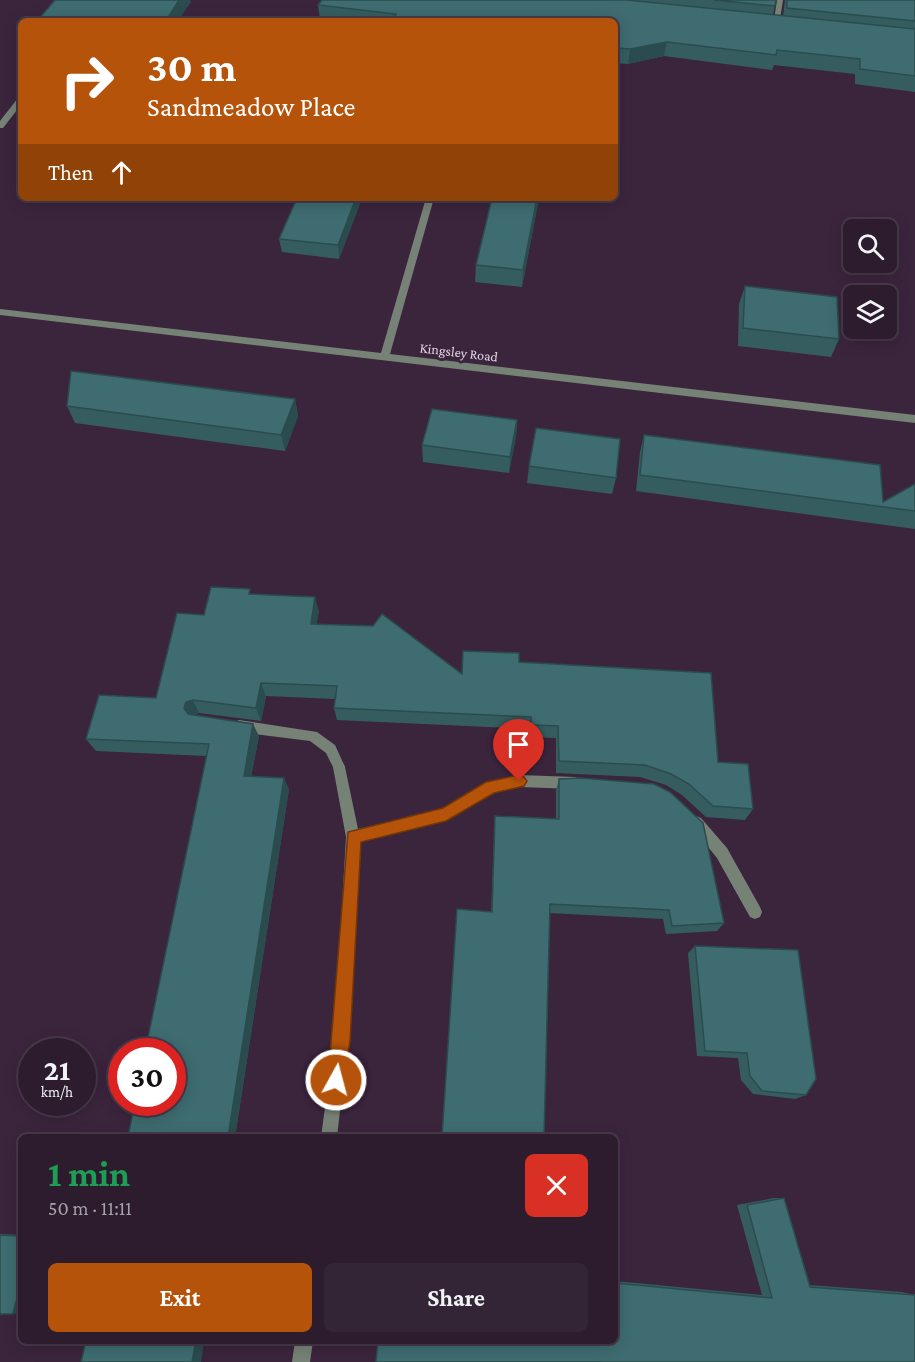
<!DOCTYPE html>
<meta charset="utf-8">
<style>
:root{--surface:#2c1c2e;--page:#342536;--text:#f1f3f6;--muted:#a6a1aa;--line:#483a4a;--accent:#b45309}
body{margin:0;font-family:"Crimson Pro",serif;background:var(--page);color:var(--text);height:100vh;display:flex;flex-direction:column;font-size:22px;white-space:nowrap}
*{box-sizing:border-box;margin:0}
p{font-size:20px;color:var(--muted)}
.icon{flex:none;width:33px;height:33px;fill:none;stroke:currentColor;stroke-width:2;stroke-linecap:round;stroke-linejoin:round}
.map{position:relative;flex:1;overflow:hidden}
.details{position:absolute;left:18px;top:1134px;width:600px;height:210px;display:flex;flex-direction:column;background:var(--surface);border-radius:9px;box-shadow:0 3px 15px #0003,0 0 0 2px var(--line)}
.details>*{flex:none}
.top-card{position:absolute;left:18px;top:18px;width:600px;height:183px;border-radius:9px;box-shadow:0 3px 15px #0003,0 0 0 2px var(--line);background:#b45309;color:#fff;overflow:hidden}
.tools{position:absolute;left:843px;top:219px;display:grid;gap:12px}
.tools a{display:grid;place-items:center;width:54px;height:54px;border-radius:9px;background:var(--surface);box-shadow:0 3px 15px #0003,0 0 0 2px var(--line);font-size:30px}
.speed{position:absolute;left:18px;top:1038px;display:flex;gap:12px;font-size:30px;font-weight:700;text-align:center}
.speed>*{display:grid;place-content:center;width:78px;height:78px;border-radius:50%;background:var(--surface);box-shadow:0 3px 15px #0003,0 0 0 2px var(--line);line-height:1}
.speed small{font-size:15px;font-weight:400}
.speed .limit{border:9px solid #d22;background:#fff;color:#111}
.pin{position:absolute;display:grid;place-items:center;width:51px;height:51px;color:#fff;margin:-62px -26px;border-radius:50% 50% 50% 0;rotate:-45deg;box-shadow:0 0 6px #0007}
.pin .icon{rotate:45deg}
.me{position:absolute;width:66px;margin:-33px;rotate:7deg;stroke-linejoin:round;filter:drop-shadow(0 0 4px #0008)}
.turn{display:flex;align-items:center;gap:21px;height:126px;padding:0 30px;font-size:27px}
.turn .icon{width:78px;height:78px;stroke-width:2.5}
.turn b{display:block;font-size:42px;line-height:51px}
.then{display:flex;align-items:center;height:57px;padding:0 30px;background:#0003;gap:12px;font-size:22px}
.round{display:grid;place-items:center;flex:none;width:63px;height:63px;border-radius:9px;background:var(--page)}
.overview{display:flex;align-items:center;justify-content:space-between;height:102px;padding:0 30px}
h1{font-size:36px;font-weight:700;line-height:45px;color:#1e9e55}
.button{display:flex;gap:12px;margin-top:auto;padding:12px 30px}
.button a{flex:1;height:69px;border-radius:9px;background:var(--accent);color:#fff;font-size:24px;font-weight:700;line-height:69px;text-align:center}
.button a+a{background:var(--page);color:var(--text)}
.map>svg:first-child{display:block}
</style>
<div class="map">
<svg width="915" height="1362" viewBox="0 0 915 1362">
<rect width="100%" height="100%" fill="#3b253d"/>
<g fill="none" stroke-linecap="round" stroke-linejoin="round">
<g fill="#778276" fill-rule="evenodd">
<polygon points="239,720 317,732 335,745 345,767 343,771 339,773 335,771 326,753 310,741 239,732 235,730 233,726 235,722"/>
<polygon points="519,775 575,777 580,779 581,783 580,787 575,789 519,787 493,791 451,818 446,820 441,818 439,814 441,810 486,782"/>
<polygon points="696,816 701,818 727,848 760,907 762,912 760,917 755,919 750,917 717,858 691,826 689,822 691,818"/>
</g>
<g fill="#778276" fill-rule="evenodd">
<polygon points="777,0 783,0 779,26 776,28 773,26"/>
<polygon points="18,98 21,98 21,105 3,128 0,128 0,121"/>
<polygon points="426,198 434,198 390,354 915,415 915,423 0,315 0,309 381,353"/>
<polygon points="339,761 343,763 345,767 358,829 446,808 451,810 453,814 451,818 446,820 359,842 348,1041 337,1137 321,1137 334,1041 346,837 333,767 335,763"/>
<polygon points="295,1341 313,1341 310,1362 292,1362"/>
</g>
</g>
<g fill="#355d60">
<polygon points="322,0 776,0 773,15 783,16 785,0 915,0 915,92 855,84 855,74 774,65 772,70 664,56 628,64 615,63 615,21 332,21 320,20 318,5"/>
<polygon points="21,40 21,52 18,44"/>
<polygon points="297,198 362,198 339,259 282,252 279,239"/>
<polygon points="539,198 522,287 475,282 476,265"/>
<polygon points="745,286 839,339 831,357 738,346 739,304"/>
<polygon points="295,399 298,416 285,451 75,423 67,406"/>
<polygon points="517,420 516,436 509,473 423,462 422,445"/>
<polygon points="644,435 883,502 915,484 915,529 636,491 640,452"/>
<polygon points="529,466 616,478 612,494 527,483"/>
<polygon points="252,594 319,611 316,624 462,674 519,662 718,762 753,809 745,820 706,817 682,795 666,785 640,777 556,773 556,738 529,737 529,729 337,720 334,708 335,699 266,696 261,721 199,713 194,715 259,736 251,777 289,789 235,1137 206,756 96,751 86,739 156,698 204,615"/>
<polygon points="559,779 724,923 717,931 666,934 663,919 549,913 544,1137 442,1137 491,912 495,816 556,819 556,790"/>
<polygon points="695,946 806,1095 795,1099 753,1094 741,1080 738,1058 697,1056 688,953"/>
<polygon points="774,1198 784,1198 810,1285 902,1292 915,1295 615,1341 615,1281 762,1295 737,1205"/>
<polygon points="0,1234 21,1235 21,1313 0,1314"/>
</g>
<g fill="#2b4c4e">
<polygon points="179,0 190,0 191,2 178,21 166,21"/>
<polygon points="667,42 664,56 628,64 630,49"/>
<polygon points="356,198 362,198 339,259 338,245"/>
<polygon points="537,198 539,198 522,287 523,270"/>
<polygon points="295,399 298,416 285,451 281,435"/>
<polygon points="517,420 516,436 509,473 510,457"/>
<polygon points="315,597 319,611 314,638 311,624"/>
<polygon points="261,683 266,696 261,721 256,708"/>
<polygon points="193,700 199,713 193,715 191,721 184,708 186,702"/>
<polygon points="253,724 259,736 249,788 244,776"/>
<polygon points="284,778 289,789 235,1137 228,1137"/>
<polygon points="21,1282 21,1313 13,1314"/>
<polygon points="196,1341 204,1341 201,1362 192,1362"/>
</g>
<g fill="#3e6c70" stroke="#2b4c4e" stroke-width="1.5">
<polygon points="55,0 179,0 166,21 37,21"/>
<polygon points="322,0 627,0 915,29 915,76 860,69 860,59 777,50 776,55 667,42 630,49 615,48 615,21 414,21 393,19 396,14 318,5"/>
<polygon points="714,0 776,0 775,6"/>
<polygon points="787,0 915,0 915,21 787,8"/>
<polygon points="297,198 356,198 338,245 279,239"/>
<polygon points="492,198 537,198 523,270 476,265"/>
<polygon points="745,286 837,297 839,339 743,328"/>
<polygon points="71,371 295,399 281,435 67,406"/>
<polygon points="432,409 517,420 510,457 422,445"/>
<polygon points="536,428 620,439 616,478 529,466"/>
<polygon points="644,435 880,465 883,502 915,484 915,511 640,475"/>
<polygon points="211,587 250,589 249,594 315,597 311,624 373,626 382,614 462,674 463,651 519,653 519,662 711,673 718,762 748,764 753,809 713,806 689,784 671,774 645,765 559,761 558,726 531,725 531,717 334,708 337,686 261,683 256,708 193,700 186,702 184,708 188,714 253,724 244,776 284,778 228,1137 128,1137 135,1102 172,1102 172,1052 145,1052 209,744 86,739 99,695 156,698 177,613 204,615"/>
<polygon points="581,778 654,784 670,792 703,823 724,923 672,926 669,910 550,904 544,1137 457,1137 442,1136 457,909 492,912 495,816 559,819 559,779"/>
<polygon points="695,946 798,950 816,1079 806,1095 762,1091 750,1076 747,1053 705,1051"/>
<polygon points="784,1198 810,1287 915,1295 915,1362 376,1362 378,1341 615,1341 615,1283 772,1298 747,1205"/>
<polygon points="0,1235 21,1236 21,1282 13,1314 0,1314"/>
<polygon points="86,1341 196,1341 192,1362 81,1362"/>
</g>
<polygon fill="#b45309" stroke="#753606" stroke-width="1.5" points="519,775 524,777 527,781 524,786 494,793 446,821 361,842 350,1041 343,1086 336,1088 330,1086 328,1080 348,832 443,808 486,782"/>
<g text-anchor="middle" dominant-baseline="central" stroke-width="6" stroke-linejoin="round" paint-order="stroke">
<g font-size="14" fill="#e0d2e1" stroke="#3b253d">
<text transform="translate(459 352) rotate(7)">Kingsley Road</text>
</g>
</g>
</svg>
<div class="tools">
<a><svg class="icon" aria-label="search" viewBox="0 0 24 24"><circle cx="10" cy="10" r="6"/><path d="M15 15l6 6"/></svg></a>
<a><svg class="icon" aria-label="layers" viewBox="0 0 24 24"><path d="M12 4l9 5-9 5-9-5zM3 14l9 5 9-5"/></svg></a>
</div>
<div class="speed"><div>21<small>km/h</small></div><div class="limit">30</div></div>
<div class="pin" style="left:519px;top:781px;background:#d93025"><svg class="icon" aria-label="arrive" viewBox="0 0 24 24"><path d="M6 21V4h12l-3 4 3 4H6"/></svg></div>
<svg class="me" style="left:336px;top:1080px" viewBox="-20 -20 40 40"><circle r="17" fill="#b45309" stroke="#fff" stroke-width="3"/><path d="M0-11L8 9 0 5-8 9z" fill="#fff"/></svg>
<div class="top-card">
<div class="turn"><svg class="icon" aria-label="right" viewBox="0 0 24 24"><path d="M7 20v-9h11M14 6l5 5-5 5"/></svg><div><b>30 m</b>Sandmeadow Place</div></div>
<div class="then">Then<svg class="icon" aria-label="ahead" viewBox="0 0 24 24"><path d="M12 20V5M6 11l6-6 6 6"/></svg></div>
</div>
<section class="details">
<div class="overview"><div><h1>1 min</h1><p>50 m · 11:11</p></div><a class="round" style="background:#d93025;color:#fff"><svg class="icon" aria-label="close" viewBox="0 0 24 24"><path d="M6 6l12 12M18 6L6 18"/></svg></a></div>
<div class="button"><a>Exit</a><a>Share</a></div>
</section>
</div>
